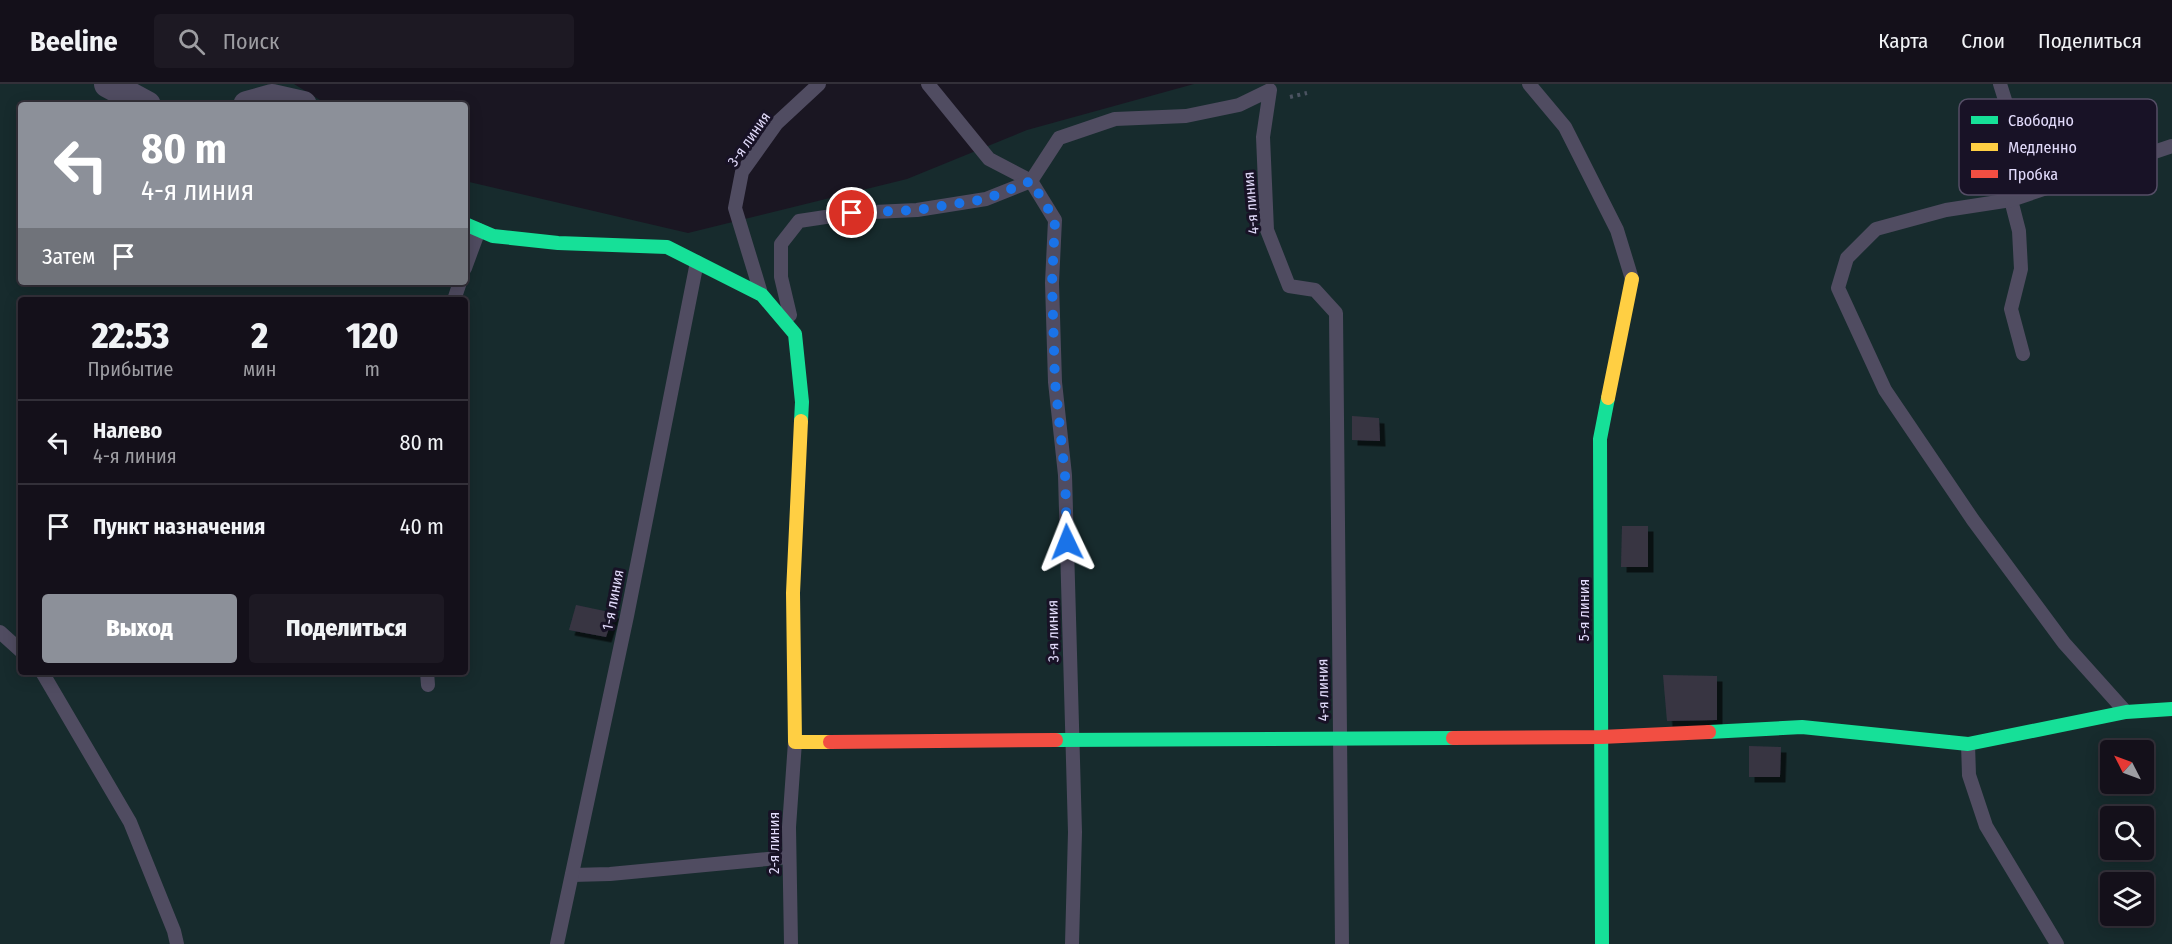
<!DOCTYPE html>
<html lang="ru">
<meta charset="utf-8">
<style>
:root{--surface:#14101a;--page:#1d1923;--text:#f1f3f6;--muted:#9d9da2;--line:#333039;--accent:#8c9099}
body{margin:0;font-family:"Fira Sans Condensed",sans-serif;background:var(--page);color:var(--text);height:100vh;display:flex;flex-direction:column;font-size:22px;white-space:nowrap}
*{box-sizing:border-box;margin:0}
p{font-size:20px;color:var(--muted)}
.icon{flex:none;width:33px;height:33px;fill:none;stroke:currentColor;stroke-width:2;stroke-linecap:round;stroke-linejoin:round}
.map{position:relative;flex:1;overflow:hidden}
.details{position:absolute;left:18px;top:213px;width:450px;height:378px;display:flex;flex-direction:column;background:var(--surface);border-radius:6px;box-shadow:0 3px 15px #0003,0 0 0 2px var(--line)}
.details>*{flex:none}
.hud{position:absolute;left:18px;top:18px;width:450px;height:183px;border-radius:6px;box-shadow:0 3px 15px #0003,0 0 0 2px var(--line);background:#8c9099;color:#fff;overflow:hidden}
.needle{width:39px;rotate:312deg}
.controls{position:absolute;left:2100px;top:656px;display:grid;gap:12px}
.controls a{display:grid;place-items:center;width:54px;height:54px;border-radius:6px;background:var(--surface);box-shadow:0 3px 15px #0003,0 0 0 2px var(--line);font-size:30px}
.pin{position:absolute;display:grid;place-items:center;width:51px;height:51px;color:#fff;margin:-26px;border:3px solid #fff;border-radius:50%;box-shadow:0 2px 6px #0007}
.me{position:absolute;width:66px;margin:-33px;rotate:358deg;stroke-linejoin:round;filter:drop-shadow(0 0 4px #0008)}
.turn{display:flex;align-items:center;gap:21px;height:126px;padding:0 24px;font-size:27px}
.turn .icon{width:78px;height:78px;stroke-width:2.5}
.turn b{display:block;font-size:42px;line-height:51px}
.then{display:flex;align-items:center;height:57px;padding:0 24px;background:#0003;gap:12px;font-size:22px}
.eta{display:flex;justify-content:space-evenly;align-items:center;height:102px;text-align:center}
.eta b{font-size:36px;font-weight:800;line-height:42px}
.action{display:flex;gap:12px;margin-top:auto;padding:12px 24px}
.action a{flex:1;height:69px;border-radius:6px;background:var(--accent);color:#fff;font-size:24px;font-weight:800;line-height:69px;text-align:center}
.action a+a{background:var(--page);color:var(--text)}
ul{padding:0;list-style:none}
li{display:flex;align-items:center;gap:18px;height:84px;padding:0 24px;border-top:2px solid var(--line)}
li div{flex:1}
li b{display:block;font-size:22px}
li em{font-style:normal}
header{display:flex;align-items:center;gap:36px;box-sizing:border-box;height:84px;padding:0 30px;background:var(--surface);border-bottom:2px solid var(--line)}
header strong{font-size:28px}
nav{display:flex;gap:33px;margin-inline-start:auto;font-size:21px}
.search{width:420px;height:54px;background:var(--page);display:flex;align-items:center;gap:15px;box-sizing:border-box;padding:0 21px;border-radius:6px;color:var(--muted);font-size:22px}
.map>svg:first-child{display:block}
</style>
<header>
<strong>Beeline</strong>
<div class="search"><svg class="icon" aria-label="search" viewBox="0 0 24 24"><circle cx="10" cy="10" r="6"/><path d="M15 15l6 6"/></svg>Поиск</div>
<nav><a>Карта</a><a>Слои</a><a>Поделиться</a></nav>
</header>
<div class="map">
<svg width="2172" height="860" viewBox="0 0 2172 860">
<defs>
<filter id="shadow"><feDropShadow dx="5.5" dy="5.5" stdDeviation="0" flood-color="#0009"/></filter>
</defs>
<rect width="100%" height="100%" fill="#1a1622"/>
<path fill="#172b2d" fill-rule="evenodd" d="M0,0H294L328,21H21V198H465V97L688,149L907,95L1027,46L1194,0H2172V860H0ZM21,216H465V588H21ZM2110,666H2144V699H2110ZM2110,732H2144V765H2110ZM2110,798H2144V831H2110Z"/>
<g fill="#393443" filter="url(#shadow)">
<polygon points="1352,332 1379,334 1380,357 1352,356"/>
<polygon points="1622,442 1648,442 1648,483 1621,483"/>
<polygon points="576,521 614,529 606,553 569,546"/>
<polygon points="1663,591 1717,592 1717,636 1667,637"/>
<polygon points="1749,662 1781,663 1780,693 1749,693"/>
</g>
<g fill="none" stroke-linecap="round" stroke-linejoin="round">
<polyline stroke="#4b5361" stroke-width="4" stroke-dasharray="3 4.5" stroke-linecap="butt" points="1290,13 1307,9"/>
<g stroke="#504c61" stroke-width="14">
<polyline points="928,0 989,75 1031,97 1055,136 1052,199 1055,298 1065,391 1075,748 1072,860"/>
<polyline points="1529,0 1565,43 1617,146 1632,195"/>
<polyline points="2000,0 2021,67 2011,116 2019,147 2021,185 2011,225 2023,270"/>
<polyline points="465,184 479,146"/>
<polyline points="760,206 735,124 742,88 777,39 819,0"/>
<polyline points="454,216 460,198"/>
<polyline points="790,231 781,193 781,160 799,137 852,129 917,126 986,115 1031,97 1059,54 1115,35 1186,32 1239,21 1270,6 1263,53 1267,146 1289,202 1315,206 1336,229 1342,860"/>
<polyline points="0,548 21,567"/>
<polyline points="42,588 130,738 174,847 177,860"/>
<polyline points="427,588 428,601"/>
<polyline points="2125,627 2064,559 1973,436 1885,306 1838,204 1847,174 1876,145 1946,126 2011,116 2172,62"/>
<polyline points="1968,660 1969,691 1986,742 2057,860"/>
<polyline points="572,791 610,790 789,773"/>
<polyline points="557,860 627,532 697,178"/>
<polyline points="791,860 789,743 795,658"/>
</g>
<g stroke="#504c61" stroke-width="28">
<polyline points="108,0 147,21"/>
<polyline points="247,21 272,14 303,21"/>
</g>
<g stroke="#16e098" stroke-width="14">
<polyline points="465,140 493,152 558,159 667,163 762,211 795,250 802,318 801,337"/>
<polyline points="1709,648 1802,643 1968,660 2126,628 2172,625"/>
<polyline points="1056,656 1453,654"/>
<polyline points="1602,860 1600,355 1608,314"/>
</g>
<g stroke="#ffcf43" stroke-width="14">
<polyline points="1608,314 1632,195"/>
<polyline points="801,337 793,509 795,658 830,658"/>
</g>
<g stroke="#f24e42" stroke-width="14">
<polyline points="1453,654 1601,653 1709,648"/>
<polyline points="830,658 1056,656"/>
</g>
</g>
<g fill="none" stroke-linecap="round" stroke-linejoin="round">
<polyline stroke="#1a73e8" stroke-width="10" stroke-dasharray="0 18" points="852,129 917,126 986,115 1031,97 1055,136 1052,199 1055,298 1065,391 1067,458"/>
</g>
<g text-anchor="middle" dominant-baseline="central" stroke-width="6" stroke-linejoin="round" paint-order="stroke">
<g font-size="15" fill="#e2dbfb" stroke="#181226">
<text transform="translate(749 55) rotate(-55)">3-я линия</text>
<text transform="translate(1251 119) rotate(-95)">4-я линия</text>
<text transform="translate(613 516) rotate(-79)">1-я линия</text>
<text transform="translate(1584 526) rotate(-90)">5-я линия</text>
<text transform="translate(1053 547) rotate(-91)">3-я линия</text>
<text transform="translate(1323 606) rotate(-91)">4-я линия</text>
<text transform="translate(774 759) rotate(-90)">2-я линия</text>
</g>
</g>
<rect x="1959" y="15" width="198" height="96" rx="9" fill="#181226" stroke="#554e66" stroke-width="1.5"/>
<rect x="1971" y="32" width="27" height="8" fill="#16e098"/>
<rect x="1971" y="59" width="27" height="8" fill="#ffcf43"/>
<rect x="1971" y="86" width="27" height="8" fill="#f24e42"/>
<g font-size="16" fill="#e2dbfb">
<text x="2008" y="42">Свободно</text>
<text x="2008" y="69">Медленно</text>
<text x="2008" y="96">Пробка</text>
</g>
</svg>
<div class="controls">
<a><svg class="needle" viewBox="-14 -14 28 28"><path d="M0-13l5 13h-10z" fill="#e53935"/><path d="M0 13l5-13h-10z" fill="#9d9da2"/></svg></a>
<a><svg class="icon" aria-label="search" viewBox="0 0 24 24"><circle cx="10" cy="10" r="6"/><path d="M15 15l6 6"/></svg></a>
<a><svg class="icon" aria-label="layers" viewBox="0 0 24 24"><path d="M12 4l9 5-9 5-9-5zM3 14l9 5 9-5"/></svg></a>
</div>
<div class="pin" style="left:852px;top:129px;background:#d93025"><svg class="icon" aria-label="arrive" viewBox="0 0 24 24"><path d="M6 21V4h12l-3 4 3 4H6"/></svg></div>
<svg class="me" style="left:1067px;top:458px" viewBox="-20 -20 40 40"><path d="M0-17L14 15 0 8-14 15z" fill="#1a73e8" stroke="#fff" stroke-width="4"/></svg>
<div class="hud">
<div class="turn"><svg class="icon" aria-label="left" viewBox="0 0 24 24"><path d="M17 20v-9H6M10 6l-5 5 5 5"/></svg><div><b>80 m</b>4-я линия</div></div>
<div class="then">Затем<svg class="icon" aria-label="arrive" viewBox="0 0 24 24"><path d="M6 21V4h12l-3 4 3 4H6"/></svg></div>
</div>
<section class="details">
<div class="eta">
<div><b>22:53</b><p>Прибытие</p></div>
<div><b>2</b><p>мин</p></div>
<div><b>120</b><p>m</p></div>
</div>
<ul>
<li><svg class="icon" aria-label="left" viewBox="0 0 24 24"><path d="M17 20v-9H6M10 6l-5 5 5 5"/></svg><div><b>Налево</b><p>4-я линия</p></div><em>80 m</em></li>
<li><svg class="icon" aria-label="arrive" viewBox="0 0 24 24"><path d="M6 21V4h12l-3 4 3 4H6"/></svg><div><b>Пункт назначения</b></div><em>40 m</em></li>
</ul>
<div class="action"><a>Выход</a><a>Поделиться</a></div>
</section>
</div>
